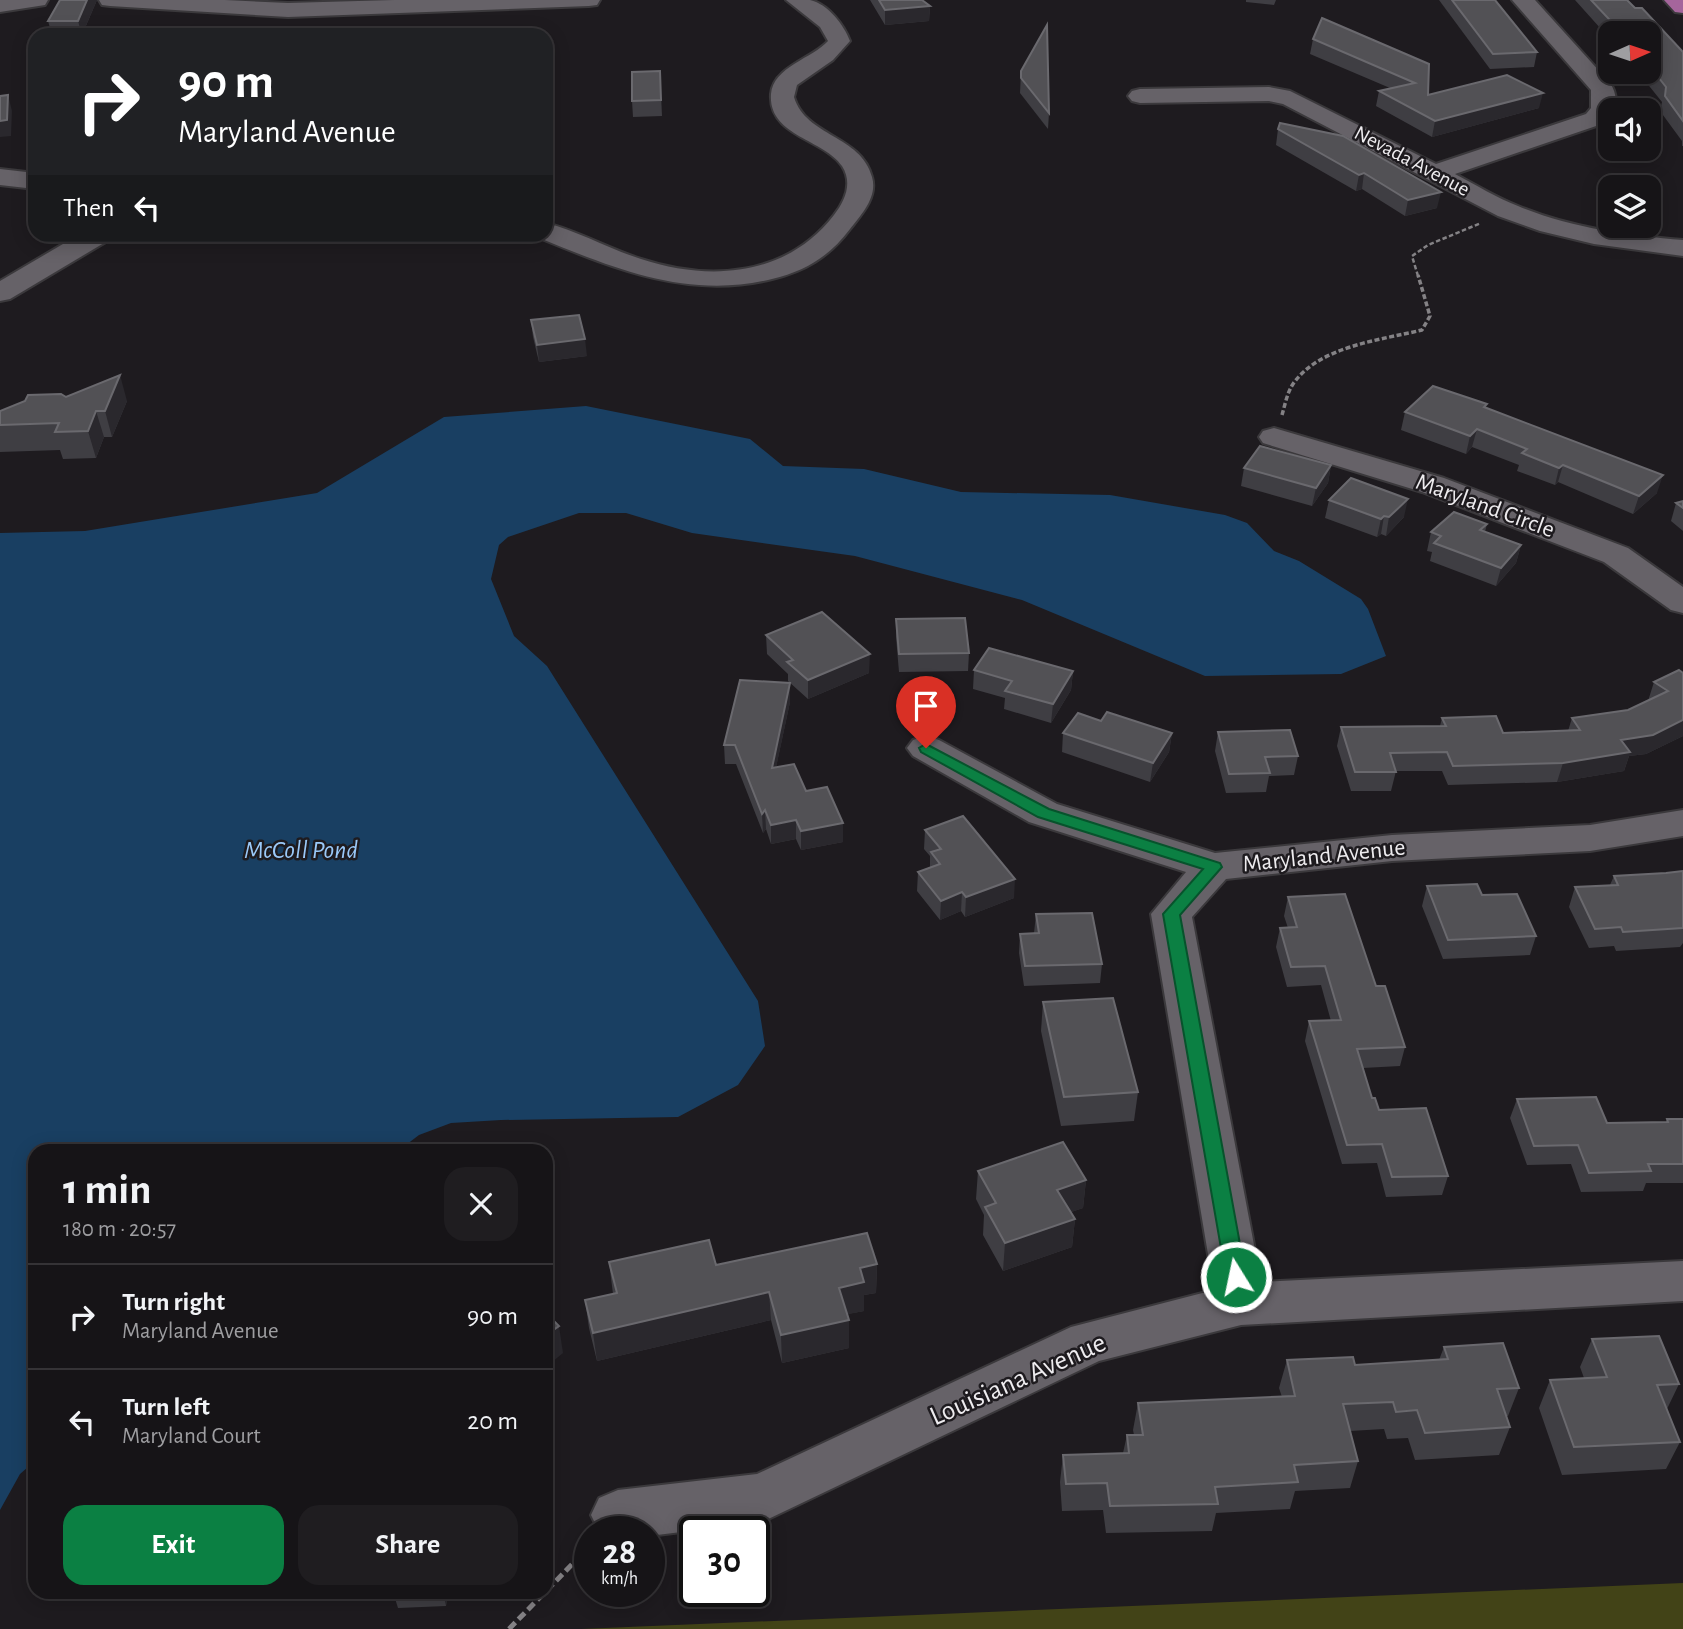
<!DOCTYPE html>
<meta charset="utf-8">
<style>
:root{--surface:#161417;--page:#1f1d20;--text:#f1f3f6;--muted:#9e9ea1;--line:#353336;--accent:#0b8043}
body{margin:0;font-family:"Alegreya Sans",sans-serif;background:var(--page);color:var(--text);height:100vh;display:flex;flex-direction:column;font-size:26px;white-space:nowrap}
*{box-sizing:border-box;margin:0}
p{font-size:23px;color:var(--muted)}
.icon{flex:none;width:38px;height:38px;fill:none;stroke:currentColor;stroke-width:2;stroke-linecap:round;stroke-linejoin:round}
.map{position:relative;flex:1;overflow:hidden}
.details{position:absolute;left:28px;top:1144px;width:525px;height:455px;display:flex;flex-direction:column;background:var(--surface);border-radius:21px;box-shadow:0 4px 18px #0003,0 0 0 2px var(--line)}
.details>*{flex:none}
.guide{position:absolute;left:28px;top:28px;width:525px;height:214px;border-radius:21px;box-shadow:0 4px 18px #0003,0 0 0 2px var(--line);background:#202124;color:#fff;overflow:hidden}
.needle{width:46px;rotate:87deg}
.controls{position:absolute;left:1598px;top:21px;display:grid;gap:14px}
.controls a{display:grid;place-items:center;width:63px;height:63px;border-radius:14px;background:var(--surface);box-shadow:0 4px 18px #0003,0 0 0 2px var(--line);font-size:35px}
.speed{position:absolute;left:574px;top:1516px;display:flex;gap:14px;font-size:35px;font-weight:700;text-align:center}
.speed>*{display:grid;place-content:center;width:91px;height:91px;border-radius:50%;background:var(--surface);box-shadow:0 4px 18px #0003,0 0 0 2px var(--line);line-height:1}
.speed small{font-size:18px;font-weight:400}
.speed .limit{border:4px solid #111;border-radius:10px;background:#fff;color:#111}
.pin{position:absolute;display:grid;place-items:center;width:60px;height:60px;color:#fff;margin:-72px -30px;border-radius:50% 50% 50% 0;rotate:-45deg;box-shadow:0 0 7px #0007}
.pin .icon{rotate:45deg}
.me{position:absolute;width:77px;margin:-38px;rotate:350deg;stroke-linejoin:round;filter:drop-shadow(0 0 5px #0008)}
.turn{display:flex;align-items:center;gap:24px;height:147px;padding:0 35px;font-size:32px}
.turn .icon{width:91px;height:91px;stroke-width:2.5}
.turn b{display:block;font-size:49px;line-height:60px}
.then{display:flex;align-items:center;height:66px;padding:0 35px;background:#0003;gap:14px;font-size:26px}
.round{display:grid;place-items:center;flex:none;width:74px;height:74px;border-radius:21px;background:var(--page)}
.headline{display:flex;align-items:center;justify-content:space-between;height:119px;padding:0 35px}
h1{font-size:42px;font-weight:700;line-height:52px}
.button{display:flex;gap:14px;margin-top:auto;padding:14px 35px}
.button a{flex:1;height:80px;border-radius:21px;background:var(--accent);color:#fff;font-size:28px;font-weight:700;line-height:80px;text-align:center}
.button a+a{background:var(--page);color:var(--text)}
ul{padding:0;list-style:none}
li{display:flex;align-items:center;gap:21px;height:105px;padding:0 35px;border-top:2px solid var(--line)}
li div{flex:1}
li b{display:block;font-size:26px}
li em{font-style:normal}
.map>svg:first-child{display:block}
</style>
<div class="map">
<svg width="1683" height="1629" viewBox="0 0 1683 1629">
<rect width="100%" height="100%" fill="#1e1b1f"/>
<polygon fill="#424317" points="1683,1583 1683,1629 581,1629"/>
<polygon fill="#193f62" points="586,406 750,439 783,466 864,469 961,492 1110,495 1225,515 1247,523 1274,551 1299,561 1361,599 1368,609 1386,656 1341,674 1205,676 1022,600 855,556 692,533 626,513 579,513 508,537 499,545 491,579 514,636 547,666 758,1001 765,1046 738,1085 678,1117 501,1120 451,1123 419,1135 398,1151 35,1152 35,1461 20,1474 0,1510 0,533 85,531 317,493 444,417"/>
<g fill="none" stroke-linecap="round" stroke-linejoin="round">
<defs>
<g id="minor">
<polygon points="0,0 48,0 45,5 0,12"/>
<polygon points="99,0 225,0 288,3 394,0 600,0 597,5 589,6 288,17 110,6 102,5"/>
<path d="M786,0C794,0 803,0 810,0C828,4 844,25 850,41L833,60L797,85L794,97C806,137 861,135 872,177C878,197 861,215 850,229C829,257 805,271 772,279C688,300 613,268 537,237L535,234H546V223C578,231 609,249 641,259C711,282 787,276 834,215C845,201 853,183 842,166C824,139 768,136 771,94C773,67 813,58 828,41L820,27Z"/>
<path d="M1512,0H1535L1610,83C1621,99 1614,113 1602,124L1455,174C1476,185 1497,198 1518,206C1571,228 1627,235 1683,240V256L1594,244L1540,231L1498,216L1283,104L1269,101L1140,103L1132,101L1128,96L1132,91L1140,89L1269,87L1290,91L1436,164L1586,114L1591,108V90Z"/>
<polygon points="0,169 35,173 35,189 0,185"/>
<polygon points="80,234 113,234 109,240 10,299 0,301 0,281"/>
<polygon points="1274,428 1444,478 1628,548 1683,587 1683,613 1671,610 1604,562 1422,492 1263,443 1259,437 1263,431"/>
<polygon points="926,736 939,740 1057,804 1215,853 1392,835 1590,825 1683,810 1683,836 1590,851 1392,861 1226,879 1192,917 1261,1282 1683,1261 1683,1301 1241,1325 1099,1361 762,1522 649,1536 649,1531 599,1531 591,1515 599,1498 618,1490 757,1474 1071,1327 1214,1290 1151,914 1186,872 1029,822 913,756 907,748 913,740"/>
</g>
<polygon id="major" points="1664,0 1683,0 1683,13 1675,12"/>
</defs>
<use href="#minor" stroke="#3b393c" stroke-width="4"/>
<use href="#major" stroke="#3b393c" stroke-width="4"/>
<polyline stroke="#848285" stroke-width="2.5" stroke-dasharray="4.5 2.5" stroke-linecap="butt" points="1418,276 1412,256 1428,245 1481,223"/>
<path stroke="#848285" stroke-width="3.5" stroke-dasharray="5 2.5" stroke-linecap="butt" d="M1282,415C1285,405 1287,393 1293,384C1319,346 1381,340 1422,330L1430,316L1418,275"/>
<polyline stroke="#848285" stroke-width="5" stroke-dasharray="9 4.5" stroke-linecap="butt" points="509,1629 590,1546"/>
<use href="#minor" fill="#666268" fill-rule="evenodd"/>
<use href="#major" fill="#a5659c" fill-rule="evenodd"/>
</g>
<g fill="#3f3e43">
<polygon points="97,0 82,35 52,35 48,21"/>
<polygon points="870,0 922,0 930,6 929,21 885,25"/>
<polygon points="1246,0 1276,0 1274,5 1246,2"/>
<polygon points="1439,0 1495,0 1537,52 1534,67 1490,69"/>
<polygon points="1575,0 1627,0 1683,52 1683,146 1682,146 1682,141 1660,111 1662,102 1638,72 1648,72 1648,33 1610,33 1610,39"/>
<polygon points="1313,39 1429,64 1428,95 1539,108 1432,137 1376,106 1379,91 1390,88 1310,54"/>
<polygon points="660,71 662,116 633,117 632,101"/>
<polygon points="1021,71 1049,113 1048,129 1020,93"/>
<polygon points="1278,129 1437,208 1405,216 1362,189 1356,191 1276,145"/>
<polygon points="531,320 587,356 539,362 533,337"/>
<polygon points="66,397 127,401 112,437 104,437 96,458 63,459 60,450 0,452 0,411"/>
<polygon points="1486,407 1657,493 1633,514 1558,482 1555,485 1517,471 1519,465 1472,447 1466,454 1401,430 1405,412"/>
<polygon points="1331,465 1328,483 1312,506 1241,486 1244,468"/>
<polygon points="1329,500 1404,517 1386,536 1381,534 1377,537 1325,518"/>
<polygon points="1683,501 1683,531 1671,521 1676,503"/>
<polygon points="1487,524 1485,532 1521,545 1516,563 1496,586 1430,561 1432,552 1427,551 1431,532"/>
<polygon points="896,619 969,653 968,671 899,672 896,637"/>
<polygon points="766,635 869,673 808,699 788,681 788,674 767,654"/>
<polygon points="974,670 1073,671 1071,690 1051,723 1004,709 1005,698 973,689"/>
<polygon points="1683,673 1683,736 1646,754 1629,756 1624,771 1557,782 1448,785 1442,771 1396,771 1391,791 1351,791 1337,746 1341,727 1440,726 1442,718 1503,733 1568,731 1572,718 1628,710 1648,701 1654,682"/>
<polygon points="790,702 776,767 806,791 843,842 801,850 796,839 771,844 766,829 763,833 736,764 725,764 724,745"/>
<polygon points="1101,721 1172,733 1169,752 1150,782 1062,752 1063,733"/>
<polygon points="1218,732 1298,756 1294,775 1269,776 1266,792 1226,793 1215,751"/>
<polygon points="925,830 1014,898 965,917 961,911 940,920 917,891 918,872 930,867 930,856 924,849"/>
<polygon points="1683,871 1683,943 1680,947 1616,951 1614,946 1589,948 1569,907 1575,887 1610,885 1614,876 1666,873"/>
<polygon points="1427,886 1482,895 1536,936 1530,955 1443,959 1422,906"/>
<polygon points="1288,897 1376,986 1405,1047 1400,1066 1363,1068 1372,1098 1379,1110 1448,1176 1442,1195 1386,1197 1377,1163 1342,1164 1305,1041 1309,1021 1331,1021 1321,985 1287,987 1276,947 1280,928 1288,928 1284,916"/>
<polygon points="1036,914 1102,964 1100,983 1024,986 1019,953 1020,934 1034,933"/>
<polygon points="1043,1002 1138,1092 1134,1121 1061,1126 1041,1031"/>
<polygon points="1517,1099 1607,1123 1666,1122 1667,1119 1683,1119 1683,1183 1646,1183 1643,1191 1581,1192 1571,1164 1527,1165 1510,1118"/>
<polygon points="978,1171 1086,1180 1083,1208 1071,1212 1075,1219 1072,1247 1003,1271 983,1235 984,1215 976,1199"/>
<polygon points="609,1262 716,1265 877,1264 876,1293 864,1295 864,1311 847,1314 849,1348 782,1363 771,1320 597,1361 589,1328 585,1300 613,1294"/>
<polygon points="1592,1339 1679,1384 1667,1409 1680,1442 1666,1469 1562,1475 1539,1408 1550,1380 1584,1378 1580,1367"/>
<polygon points="1444,1347 1519,1388 1508,1416 1506,1416 1510,1427 1499,1455 1415,1460 1408,1438 1387,1439 1384,1429 1350,1431 1358,1461 1350,1488 1295,1491 1290,1509 1216,1513 1212,1531 1106,1533 1103,1510 1062,1511 1060,1482 1063,1455 1123,1453 1127,1435 1134,1435 1133,1430 1138,1403 1282,1397 1279,1388 1287,1360 1355,1365 1439,1360"/>
<polygon points="393,1592 448,1592 446,1606 398,1608"/>
</g>
<g fill="#2a282d">
<polygon points="87,0 97,0 82,35 78,21"/>
<polygon points="930,6 929,21 885,25 885,10"/>
<polygon points="1543,93 1539,108 1432,137 1435,121"/>
<polygon points="8,95 12,111 11,136 0,137 0,121"/>
<polygon points="1364,173 1362,189 1356,191 1359,175"/>
<polygon points="1441,192 1437,208 1405,216 1408,200"/>
<polygon points="585,339 587,356 539,362 537,345"/>
<polygon points="120,375 127,401 112,437 105,411"/>
<polygon points="96,411 104,437 96,458 88,431"/>
<polygon points="1477,429 1472,447 1466,454 1470,436"/>
<polygon points="1331,465 1328,483 1312,506 1316,488"/>
<polygon points="1563,465 1558,482 1555,485 1559,468"/>
<polygon points="1663,475 1657,493 1633,514 1639,496"/>
<polygon points="1408,499 1404,517 1386,536 1389,517"/>
<polygon points="1384,516 1381,534 1377,537 1381,519"/>
<polygon points="1521,545 1516,563 1496,586 1501,568"/>
<polygon points="870,654 869,673 808,699 808,680"/>
<polygon points="1073,671 1071,690 1051,723 1053,704"/>
<polygon points="790,683 790,702 772,787 772,768"/>
<polygon points="1683,720 1683,736 1646,754 1629,756 1624,771 1557,782 1563,763 1621,740"/>
<polygon points="1172,733 1169,752 1150,782 1153,763"/>
<polygon points="765,810 766,829 763,833 762,814"/>
<polygon points="796,820 796,839 771,844 771,825"/>
<polygon points="843,823 843,842 801,850 801,831"/>
<polygon points="1015,879 1014,898 965,917 966,897"/>
<polygon points="962,892 961,911 940,920 941,901"/>
<polygon points="1086,1180 1083,1208 1054,1218 1057,1190"/>
<polygon points="1075,1219 1072,1247 1003,1271 1005,1243"/>
<polygon points="877,1264 876,1293 864,1295 864,1311 839,1316 839,1288 860,1268"/>
<polygon points="769,1292 771,1320 597,1361 593,1333"/>
<polygon points="849,1320 849,1348 782,1363 781,1335"/>
<polygon points="559,1326 563,1353 546,1367 546,1335"/>
<polygon points="443,1592 448,1592 446,1606"/>
</g>
<g fill="#525155" stroke="#6a696e" stroke-width="2">
<polygon points="60,0 87,0 78,21 48,21"/>
<polygon points="879,0 922,0 930,6 885,10"/>
<polygon points="1452,0 1495,0 1537,52 1493,54"/>
<polygon points="1591,0 1627,0 1635,8 1642,8 1683,52 1683,121 1665,96 1666,87 1648,64 1648,33 1622,33"/>
<polygon points="1322,18 1429,64 1428,95 1507,75 1543,93 1435,121 1379,91 1415,83 1313,39"/>
<polygon points="1047,25 1049,113 1021,78 1021,71"/>
<polygon points="660,71 661,100 632,101 632,72"/>
<polygon points="8,95 7,120 0,121 0,96"/>
<polygon points="1280,123 1343,136 1441,192 1408,200 1364,173 1359,175 1278,129"/>
<polygon points="579,315 585,339 537,345 531,320"/>
<polygon points="120,375 105,411 96,411 88,431 55,432 59,423 0,425 0,411 25,401 28,395 61,394 66,397"/>
<polygon points="1433,386 1487,404 1484,407 1663,475 1639,496 1563,465 1559,468 1522,453 1527,449 1477,429 1470,436 1405,412"/>
<polygon points="1260,446 1331,465 1316,488 1244,468"/>
<polygon points="1351,478 1408,499 1389,517 1384,516 1381,519 1329,500"/>
<polygon points="1683,501 1683,508 1676,503"/>
<polygon points="1454,512 1487,524 1480,530 1521,545 1501,568 1434,543 1441,536 1431,532"/>
<polygon points="822,612 870,654 808,680 787,662 793,660 766,635"/>
<polygon points="965,618 969,653 899,654 896,619"/>
<polygon points="989,648 1073,671 1053,704 1005,691 1012,681 974,670"/>
<polygon points="1679,670 1683,673 1683,720 1653,735 1621,740 1630,752 1563,763 1453,766 1447,752 1390,753 1396,772 1355,772 1341,727 1446,726 1442,718 1496,716 1503,733 1580,730 1572,718 1628,710 1668,691 1654,682"/>
<polygon points="740,680 790,683 772,768 794,764 806,791 827,787 843,823 801,831 796,820 771,825 765,810 762,814 735,745 724,745"/>
<polygon points="1107,712 1172,733 1153,763 1063,733 1078,713 1101,721"/>
<polygon points="1290,730 1298,756 1265,757 1270,773 1229,774 1218,732"/>
<polygon points="963,816 1015,879 966,897 962,892 941,901 918,872 940,864 931,852 941,849 925,830"/>
<polygon points="1683,871 1683,928 1623,932 1621,927 1595,929 1575,887 1618,885 1614,876 1666,873"/>
<polygon points="1477,884 1482,895 1517,894 1536,936 1448,940 1427,886"/>
<polygon points="1345,894 1376,986 1385,986 1405,1047 1357,1049 1372,1098 1375,1098 1379,1110 1426,1108 1448,1176 1392,1177 1382,1144 1347,1145 1309,1021 1341,1020 1325,966 1291,967 1280,928 1297,927 1288,897"/>
<polygon points="1092,913 1102,964 1025,966 1020,934 1039,933 1036,914"/>
<polygon points="1113,998 1138,1092 1064,1097 1043,1002"/>
<polygon points="1596,1097 1607,1123 1668,1122 1667,1119 1683,1119 1683,1164 1648,1164 1651,1171 1589,1173 1578,1145 1534,1146 1517,1099"/>
<polygon points="1063,1142 1086,1180 1057,1190 1075,1219 1005,1243 985,1207 996,1203 978,1171"/>
<polygon points="867,1233 877,1264 860,1268 864,1282 839,1288 849,1320 781,1335 769,1292 593,1333 585,1300 617,1293 609,1262 709,1240 716,1265"/>
<polygon points="546,1313 559,1326 546,1335"/>
<polygon points="1659,1336 1679,1384 1657,1385 1680,1442 1574,1447 1550,1380 1607,1377 1592,1339"/>
<polygon points="1503,1343 1519,1388 1497,1389 1510,1427 1425,1433 1417,1410 1396,1412 1393,1402 1343,1404 1358,1461 1294,1465 1298,1482 1215,1487 1218,1504 1110,1506 1107,1483 1066,1484 1063,1455 1129,1453 1127,1435 1143,1435 1138,1403 1295,1396 1287,1360 1353,1357 1355,1365 1448,1359 1444,1347"/>
</g>
<polygon fill="#0b8043" stroke="#07532c" stroke-width="2" points="926,744 1049,809 1220,863 1222,867 1180,915 1246,1277 1243,1283 1236,1285 1229,1283 1226,1277 1163,914 1203,869 1038,817 921,752 919,748"/>
<g text-anchor="middle" dominant-baseline="central" stroke-width="5" stroke-linejoin="round" paint-order="stroke">
<g font-size="21" fill="#eeecef" stroke="#1e1b1f">
<text transform="translate(1412 161) rotate(28)">Nevada Avenue</text>
</g>
<g font-size="24" fill="#eeecef" stroke="#1e1b1f">
<text transform="translate(1485 506) rotate(20)">Maryland Circle</text>
<text transform="translate(1324 856) rotate(-6)">Maryland Avenue</text>
</g>
<g font-size="26" font-style="italic" fill="#9ac9f9" stroke="#1e1b1f">
<text x="301" y="850">McColl Pond</text>
</g>
<g font-size="28" fill="#eeecef" stroke="#1e1b1f">
<text transform="translate(1018 1380) rotate(-24)">Louisiana Avenue</text>
</g>
</g>
</svg>
<div class="controls">
<a><svg class="needle" viewBox="-14 -14 28 28"><path d="M0-13l5 13h-10z" fill="#e53935"/><path d="M0 13l5-13h-10z" fill="#9e9ea1"/></svg></a>
<a><svg class="icon" aria-label="sound" viewBox="0 0 24 24"><path d="M4 9h4l5-4v14l-5-4H4zM17 9q2 3 0 6"/></svg></a>
<a><svg class="icon" aria-label="layers" viewBox="0 0 24 24"><path d="M12 4l9 5-9 5-9-5zM3 14l9 5 9-5"/></svg></a>
</div>
<div class="speed"><div>28<small>km/h</small></div><div class="limit">30</div></div>
<div class="pin" style="left:926px;top:748px;background:#d93025"><svg class="icon" aria-label="arrive" viewBox="0 0 24 24"><path d="M6 21V4h12l-3 4 3 4H6"/></svg></div>
<svg class="me" style="left:1236px;top:1277px" viewBox="-20 -20 40 40"><circle r="17" fill="#0b8043" stroke="#fff" stroke-width="3"/><path d="M0-11L8 9 0 5-8 9z" fill="#fff"/></svg>
<div class="guide">
<div class="turn"><svg class="icon" aria-label="right" viewBox="0 0 24 24"><path d="M7 20v-9h11M14 6l5 5-5 5"/></svg><div><b>90 m</b>Maryland Avenue</div></div>
<div class="then">Then<svg class="icon" aria-label="left" viewBox="0 0 24 24"><path d="M17 20v-9H6M10 6l-5 5 5 5"/></svg></div>
</div>
<section class="details">
<div class="headline"><div><h1>1 min</h1><p>180 m · 20:57</p></div><a class="round"><svg class="icon" aria-label="close" viewBox="0 0 24 24"><path d="M6 6l12 12M18 6L6 18"/></svg></a></div>
<ul>
<li><svg class="icon" aria-label="right" viewBox="0 0 24 24"><path d="M7 20v-9h11M14 6l5 5-5 5"/></svg><div><b>Turn right</b><p>Maryland Avenue</p></div><em>90 m</em></li>
<li><svg class="icon" aria-label="left" viewBox="0 0 24 24"><path d="M17 20v-9H6M10 6l-5 5 5 5"/></svg><div><b>Turn left</b><p>Maryland Court</p></div><em>20 m</em></li>
</ul>
<div class="button"><a>Exit</a><a>Share</a></div>
</section>
</div>
